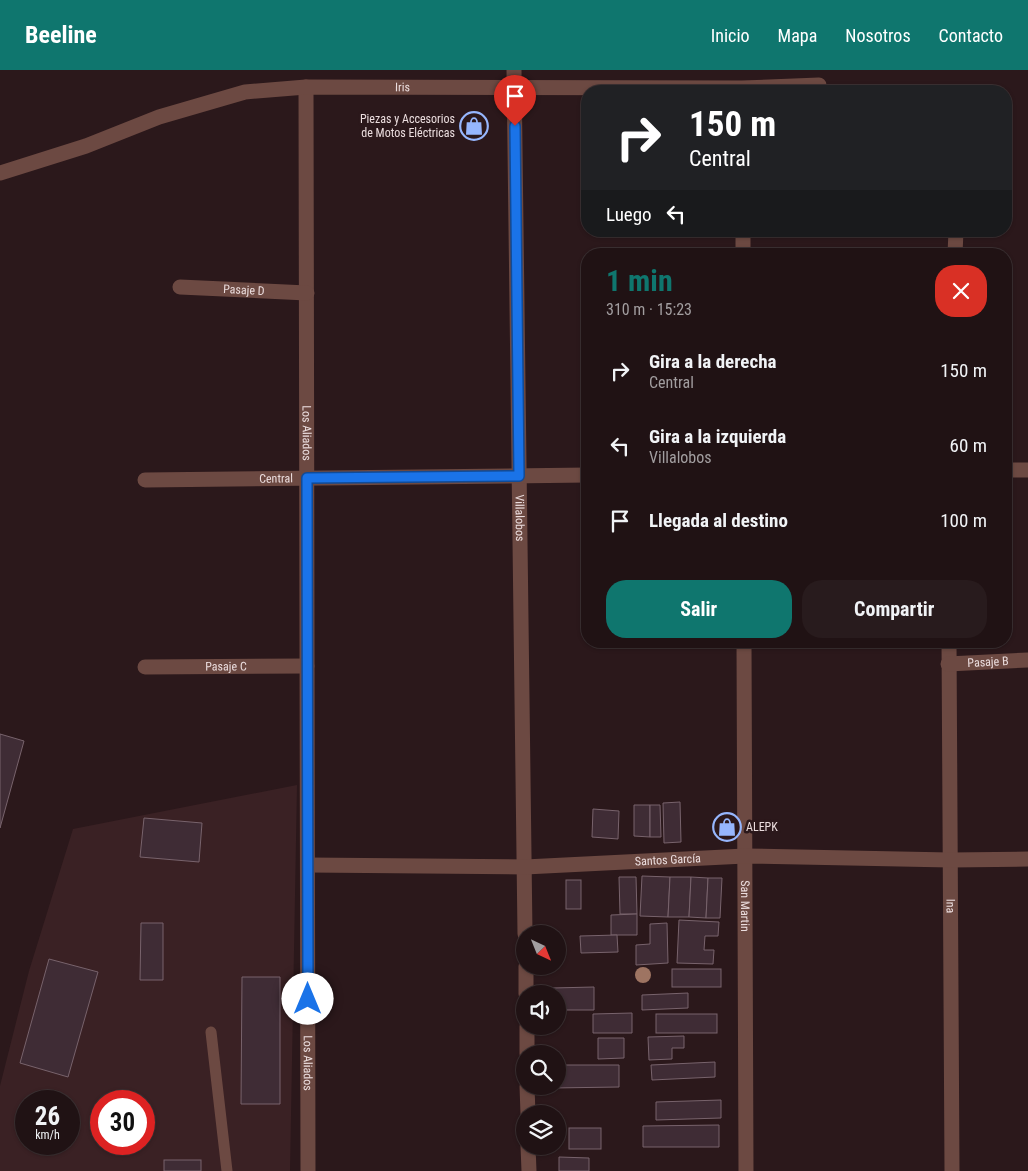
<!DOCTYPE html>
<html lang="es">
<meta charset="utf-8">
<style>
:root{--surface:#201214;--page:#281b1d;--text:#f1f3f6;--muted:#a29ea0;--line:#3d3234;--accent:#0f766e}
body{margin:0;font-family:"Roboto Condensed",sans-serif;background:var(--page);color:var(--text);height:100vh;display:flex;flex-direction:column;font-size:19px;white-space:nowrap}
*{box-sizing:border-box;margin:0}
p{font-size:16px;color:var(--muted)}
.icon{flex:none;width:28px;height:28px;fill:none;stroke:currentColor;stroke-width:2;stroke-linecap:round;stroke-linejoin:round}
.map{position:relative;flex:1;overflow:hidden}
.panel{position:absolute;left:581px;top:178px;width:431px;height:400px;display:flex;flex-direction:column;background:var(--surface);border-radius:20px;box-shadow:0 1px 4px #0004,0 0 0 1px var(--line)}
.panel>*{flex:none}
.guide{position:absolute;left:581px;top:15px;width:431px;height:152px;border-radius:20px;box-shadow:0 1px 4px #0004,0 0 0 1px var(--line);background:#202124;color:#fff;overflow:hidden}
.needle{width:32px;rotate:137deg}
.controls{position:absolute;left:516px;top:855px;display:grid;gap:10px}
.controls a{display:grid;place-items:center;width:50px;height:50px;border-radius:50%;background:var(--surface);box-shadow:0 1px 4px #0004,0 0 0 1px var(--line);font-size:25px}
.speed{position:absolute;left:15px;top:1020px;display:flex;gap:10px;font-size:25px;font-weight:700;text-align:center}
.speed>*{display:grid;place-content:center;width:65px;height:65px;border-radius:50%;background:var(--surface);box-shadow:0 1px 4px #0004,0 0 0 1px var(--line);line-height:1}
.speed small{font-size:12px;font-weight:400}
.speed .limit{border:8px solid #d22;background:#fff;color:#111}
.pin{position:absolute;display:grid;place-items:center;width:42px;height:42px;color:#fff;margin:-51px -21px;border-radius:50% 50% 50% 0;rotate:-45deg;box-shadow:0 0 5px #0007}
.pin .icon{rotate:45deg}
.me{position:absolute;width:55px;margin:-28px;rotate:0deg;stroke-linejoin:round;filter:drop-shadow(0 0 4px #0008)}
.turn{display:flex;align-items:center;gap:18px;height:105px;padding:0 25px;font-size:22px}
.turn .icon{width:65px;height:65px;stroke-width:2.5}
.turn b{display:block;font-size:35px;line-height:42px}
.then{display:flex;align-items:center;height:48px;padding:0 25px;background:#0003;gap:10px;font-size:19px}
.round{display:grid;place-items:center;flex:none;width:52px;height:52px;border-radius:20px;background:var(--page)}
.head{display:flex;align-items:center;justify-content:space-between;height:85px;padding:0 25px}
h1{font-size:30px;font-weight:700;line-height:38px;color:var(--accent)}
.primary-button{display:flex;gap:10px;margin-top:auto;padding:10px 25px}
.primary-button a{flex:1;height:58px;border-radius:20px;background:var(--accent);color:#fff;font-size:20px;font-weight:700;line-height:58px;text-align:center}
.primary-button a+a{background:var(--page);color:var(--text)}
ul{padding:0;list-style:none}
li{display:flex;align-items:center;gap:15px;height:75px;padding:0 25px}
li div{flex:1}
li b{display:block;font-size:19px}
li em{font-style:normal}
header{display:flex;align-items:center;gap:30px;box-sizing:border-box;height:70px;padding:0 25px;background:var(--accent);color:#fff}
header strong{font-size:24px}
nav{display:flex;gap:28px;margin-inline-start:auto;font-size:18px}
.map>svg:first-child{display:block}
</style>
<header>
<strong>Beeline</strong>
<nav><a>Inicio</a><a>Mapa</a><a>Nosotros</a><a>Contacto</a></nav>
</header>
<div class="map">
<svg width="1028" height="1101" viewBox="0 0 1028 1101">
<rect width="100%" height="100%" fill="#2b181b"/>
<path fill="#3a2124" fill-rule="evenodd" d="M297,715L290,1101H0V1016L29,901L73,759ZM26,1031H69V1074H26ZM101,1031H144V1074H101Z"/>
<g fill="#3f2c35" stroke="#78636c">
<polygon points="0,664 24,671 0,758"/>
<polygon points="680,732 681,772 664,773 663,733"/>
<polygon points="634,735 650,735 650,767 634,766"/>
<polygon points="650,735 660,735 661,767 650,767"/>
<polygon points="593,739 619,741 618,769 592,767"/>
<polygon points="144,748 202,753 199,792 140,787"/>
<polygon points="642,806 670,807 668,847 640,846"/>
<polygon points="619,807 636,807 637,844 620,844"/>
<polygon points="670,807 691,807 689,847 668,847"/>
<polygon points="691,807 708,808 706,848 689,847"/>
<polygon points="708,808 722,808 720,848 706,848"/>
<rect x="566" y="810" width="15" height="29"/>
<polygon points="637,844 637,865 611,865 611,845"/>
<polygon points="679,850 719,852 718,866 705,866 704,880 714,880 713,894 677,893"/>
<polygon points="141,853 163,853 163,910 140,910"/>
<polygon points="667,853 668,893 636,895 636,875 650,874 650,854"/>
<polygon points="617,865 618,882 581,883 580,866"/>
<polygon points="49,889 98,902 68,1007 20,993"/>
<rect x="672" y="899" width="49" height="18"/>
<polygon points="242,907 280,907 280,1034 241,1034"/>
<polygon points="594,917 594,940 558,940 558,924 552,924 552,918"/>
<polygon points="688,923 688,938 642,940 642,925"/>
<polygon points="632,943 632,963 593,963 593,944"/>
<rect x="656" y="944" width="61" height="19"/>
<polygon points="684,966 684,978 672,978 672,989 649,990 648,967"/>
<polygon points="598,968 624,968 624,988 598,989"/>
<polygon points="715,992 715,1007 652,1010 651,995"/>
<polygon points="558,995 619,995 619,1017 553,1018 553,1016 558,1016"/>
<polygon points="721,1030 721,1048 656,1050 656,1032"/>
<polygon points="719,1055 719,1077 643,1077 643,1056"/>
<rect x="569" y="1058" width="32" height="21"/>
<polygon points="559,1087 589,1088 589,1101 559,1101"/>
<rect x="164" y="1090" width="37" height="11"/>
</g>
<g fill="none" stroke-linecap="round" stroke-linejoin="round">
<polyline stroke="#6c4942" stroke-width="11" points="211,962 227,1101"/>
<g stroke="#6c4942" stroke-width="15">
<path id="s1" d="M514,0L525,864"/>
<path id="s2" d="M306,17L308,1101"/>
<path id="s3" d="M0,103L86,76L159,47L245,22L306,17L742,18L819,15"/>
<polyline points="743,161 743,184"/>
<polyline points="955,184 956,161"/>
<path id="s4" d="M180,217L307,223"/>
<polyline points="1006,400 1028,400"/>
<path id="s5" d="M145,410L588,405"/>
<path id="s6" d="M744,571L746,1101"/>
<path id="s7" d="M949,571L952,1101"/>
<path id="s8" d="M948,594L1028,590"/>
<path id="s9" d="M145,597L307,596"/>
<path id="s10" d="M308,795L525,797L745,786L950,790L1028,789"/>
<polyline points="526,896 526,924"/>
<polyline points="527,956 527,984"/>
<polyline points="527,1016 528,1044"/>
<polyline points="528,1076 529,1101"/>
</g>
</g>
<circle fill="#9e7462" cx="643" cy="905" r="8"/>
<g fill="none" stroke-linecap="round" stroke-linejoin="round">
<defs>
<polyline id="route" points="308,929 307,408 519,406 515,56"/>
</defs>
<use href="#route" stroke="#114b97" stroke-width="12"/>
<use href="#route" stroke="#1a73e8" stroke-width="9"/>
</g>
<defs>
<symbol id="shop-ring" viewBox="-11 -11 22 22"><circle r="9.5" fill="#2b181b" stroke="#96b6fd" stroke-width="1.5"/><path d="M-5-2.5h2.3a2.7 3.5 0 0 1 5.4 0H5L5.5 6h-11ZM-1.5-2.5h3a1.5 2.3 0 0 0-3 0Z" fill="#96b6fd"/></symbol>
</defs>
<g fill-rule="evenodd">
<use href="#shop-ring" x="458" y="40" width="32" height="32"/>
<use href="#shop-ring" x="711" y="741" width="32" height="32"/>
</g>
<g text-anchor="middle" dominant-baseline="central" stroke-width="5" stroke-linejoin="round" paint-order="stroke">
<g font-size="12" fill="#ebddde" stroke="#2b181b">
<text stroke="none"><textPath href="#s3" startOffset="416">Iris</textPath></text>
<text stroke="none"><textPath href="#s4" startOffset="64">Pasaje D</textPath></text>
<text stroke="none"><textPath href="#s2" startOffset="346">Los Aliados</textPath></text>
<text stroke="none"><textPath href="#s5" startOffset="131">Central</textPath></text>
<text stroke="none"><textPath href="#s1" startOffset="448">Villalobos</textPath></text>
<text stroke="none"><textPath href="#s8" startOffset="40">Pasaje B</textPath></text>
<text stroke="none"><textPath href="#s9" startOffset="81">Pasaje C</textPath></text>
<text stroke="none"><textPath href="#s10" startOffset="360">Santos García</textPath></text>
<text stroke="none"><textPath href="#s6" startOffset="265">San Martin</textPath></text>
<text stroke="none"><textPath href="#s7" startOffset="265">Ina</textPath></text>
<text stroke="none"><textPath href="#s2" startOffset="976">Los Aliados</textPath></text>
</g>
<g font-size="12" fill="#ebddde" stroke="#2b181b" text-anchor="end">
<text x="455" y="49">Piezas y Accesorios<tspan x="455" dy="14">de Motos Eléctricas</tspan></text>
<text x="746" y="757" text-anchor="start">ALEPK</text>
</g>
</g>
</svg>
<div class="controls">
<a><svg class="needle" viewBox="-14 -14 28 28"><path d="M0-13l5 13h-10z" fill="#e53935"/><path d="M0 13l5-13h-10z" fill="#a29ea0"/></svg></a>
<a><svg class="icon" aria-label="sound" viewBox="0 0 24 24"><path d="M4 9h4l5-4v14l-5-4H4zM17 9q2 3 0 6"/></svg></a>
<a><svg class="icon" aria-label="search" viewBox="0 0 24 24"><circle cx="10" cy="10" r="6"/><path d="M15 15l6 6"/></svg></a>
<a><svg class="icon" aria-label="layers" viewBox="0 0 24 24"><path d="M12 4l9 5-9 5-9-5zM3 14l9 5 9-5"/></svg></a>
</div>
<div class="speed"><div>26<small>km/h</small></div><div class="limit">30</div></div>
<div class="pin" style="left:515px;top:56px;background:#d93025"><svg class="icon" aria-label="arrive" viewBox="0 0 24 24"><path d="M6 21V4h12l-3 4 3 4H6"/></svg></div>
<svg class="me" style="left:308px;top:929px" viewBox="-20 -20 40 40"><circle r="19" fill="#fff"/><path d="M0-13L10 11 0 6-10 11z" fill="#1a73e8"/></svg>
<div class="guide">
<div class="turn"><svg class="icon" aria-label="right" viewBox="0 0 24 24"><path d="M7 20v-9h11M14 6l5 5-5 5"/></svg><div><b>150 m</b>Central</div></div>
<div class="then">Luego<svg class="icon" aria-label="left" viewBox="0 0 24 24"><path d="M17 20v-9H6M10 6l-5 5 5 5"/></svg></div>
</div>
<section class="panel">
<div class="head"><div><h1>1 min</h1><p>310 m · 15:23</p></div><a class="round" style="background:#d93025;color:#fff"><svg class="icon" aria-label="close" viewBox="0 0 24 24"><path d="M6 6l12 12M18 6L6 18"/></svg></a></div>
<ul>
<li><svg class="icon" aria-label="right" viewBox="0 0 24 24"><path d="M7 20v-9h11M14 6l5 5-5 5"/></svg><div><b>Gira a la derecha</b><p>Central</p></div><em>150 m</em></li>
<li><svg class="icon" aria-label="left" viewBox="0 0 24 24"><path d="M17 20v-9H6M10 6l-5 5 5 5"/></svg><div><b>Gira a la izquierda</b><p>Villalobos</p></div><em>60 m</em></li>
<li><svg class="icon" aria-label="arrive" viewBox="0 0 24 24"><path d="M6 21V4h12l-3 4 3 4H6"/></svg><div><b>Llegada al destino</b></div><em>100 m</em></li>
</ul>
<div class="primary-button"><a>Salir</a><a>Compartir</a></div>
</section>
</div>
